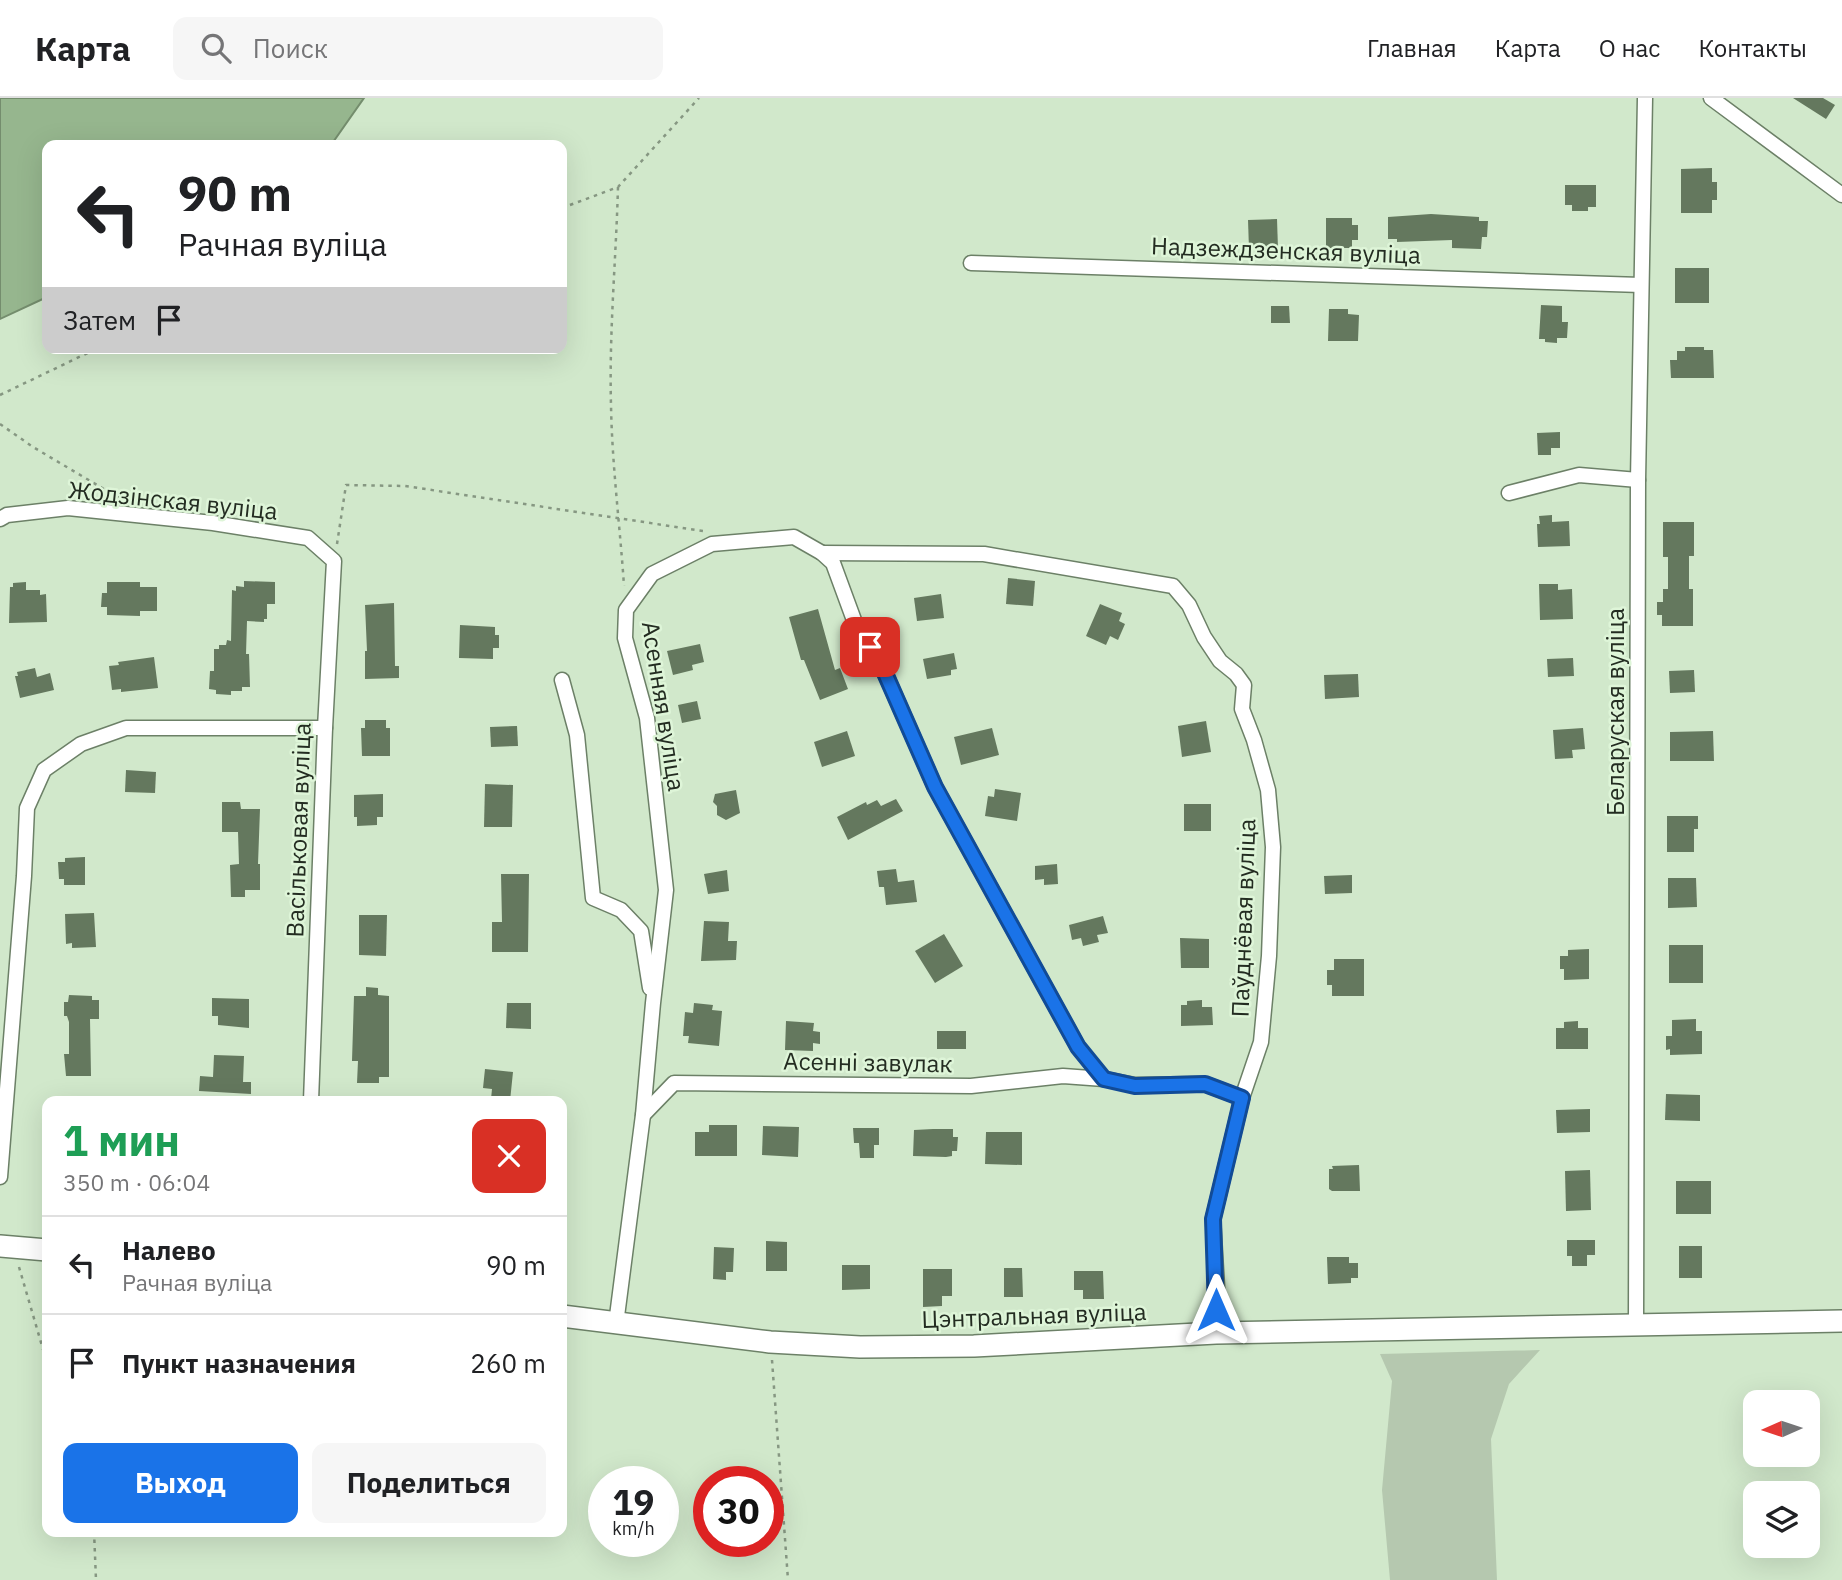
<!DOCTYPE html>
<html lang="ru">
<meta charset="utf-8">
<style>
:root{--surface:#fff;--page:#f6f6f6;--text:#202124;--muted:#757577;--line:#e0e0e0;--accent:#1a73e8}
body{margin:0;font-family:"IBM Plex Sans",sans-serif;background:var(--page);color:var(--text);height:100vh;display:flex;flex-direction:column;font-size:26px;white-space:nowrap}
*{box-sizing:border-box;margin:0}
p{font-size:23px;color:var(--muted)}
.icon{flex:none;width:38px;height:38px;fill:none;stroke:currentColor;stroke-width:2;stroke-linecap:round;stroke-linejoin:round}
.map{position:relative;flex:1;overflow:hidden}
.drawer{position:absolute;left:42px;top:998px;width:525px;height:441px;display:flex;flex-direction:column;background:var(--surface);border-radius:14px;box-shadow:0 7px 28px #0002}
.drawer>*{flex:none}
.guide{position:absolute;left:42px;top:42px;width:525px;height:214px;border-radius:14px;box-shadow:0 7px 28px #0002;background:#fff;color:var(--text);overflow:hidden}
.needle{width:46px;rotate:267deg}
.controls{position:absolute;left:1743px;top:1292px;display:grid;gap:14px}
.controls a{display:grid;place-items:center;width:77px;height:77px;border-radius:14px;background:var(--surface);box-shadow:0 7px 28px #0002;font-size:35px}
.speed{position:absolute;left:588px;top:1368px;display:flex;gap:14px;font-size:35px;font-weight:700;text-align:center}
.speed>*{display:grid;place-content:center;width:91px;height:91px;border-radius:50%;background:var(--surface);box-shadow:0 7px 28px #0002;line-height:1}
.speed small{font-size:18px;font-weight:400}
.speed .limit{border:10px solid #d22;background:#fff;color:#111}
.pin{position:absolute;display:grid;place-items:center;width:60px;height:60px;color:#fff;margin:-30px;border-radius:14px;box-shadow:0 4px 10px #0006}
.me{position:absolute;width:77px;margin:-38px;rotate:0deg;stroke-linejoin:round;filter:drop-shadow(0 0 5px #0008)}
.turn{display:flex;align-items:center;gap:24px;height:147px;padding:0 21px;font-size:32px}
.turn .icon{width:91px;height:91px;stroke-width:2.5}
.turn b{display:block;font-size:49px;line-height:60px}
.then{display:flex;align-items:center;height:66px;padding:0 21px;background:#0003;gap:14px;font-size:26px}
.round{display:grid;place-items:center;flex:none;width:74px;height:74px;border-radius:14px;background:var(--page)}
.overview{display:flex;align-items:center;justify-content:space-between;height:119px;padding:0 21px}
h1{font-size:42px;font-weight:700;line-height:52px;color:#1e9e55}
.button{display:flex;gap:14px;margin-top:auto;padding:14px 21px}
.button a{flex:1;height:80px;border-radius:14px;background:var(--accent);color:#fff;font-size:28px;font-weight:700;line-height:80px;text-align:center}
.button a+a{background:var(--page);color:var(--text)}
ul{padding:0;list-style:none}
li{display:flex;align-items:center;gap:21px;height:98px;padding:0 21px;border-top:2px solid var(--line)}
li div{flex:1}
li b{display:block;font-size:26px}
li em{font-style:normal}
header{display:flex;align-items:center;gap:42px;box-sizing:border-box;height:98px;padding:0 35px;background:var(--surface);border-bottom:2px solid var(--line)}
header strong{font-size:33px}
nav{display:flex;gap:38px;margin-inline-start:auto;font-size:24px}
.search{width:490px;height:63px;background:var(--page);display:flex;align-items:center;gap:18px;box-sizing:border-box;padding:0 24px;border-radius:14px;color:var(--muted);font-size:26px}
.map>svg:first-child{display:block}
</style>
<header>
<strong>Карта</strong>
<div class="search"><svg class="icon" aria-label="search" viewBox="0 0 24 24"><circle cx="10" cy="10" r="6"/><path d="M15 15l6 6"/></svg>Поиск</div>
<nav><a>Главная</a><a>Карта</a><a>О нас</a><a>Контакты</a></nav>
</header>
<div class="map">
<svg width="1842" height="1482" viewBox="0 0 1842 1482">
<rect width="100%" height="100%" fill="#d1e8cb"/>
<polygon fill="#b5c8af" points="1540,1252 1509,1286 1491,1341 1497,1482 1390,1482 1382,1392 1392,1283 1380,1256"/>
<polygon fill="#96b68e" stroke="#748d6d" stroke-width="2" points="0,0 364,0 331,47 47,47 47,199 0,221"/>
<g fill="#64785e">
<polygon points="1793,0 1823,0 1835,7 1826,21"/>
<polygon points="1712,70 1712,84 1717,84 1717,102 1712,102 1712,115 1681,115 1681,71"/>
<polygon points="1565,87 1596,87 1596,109 1588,109 1588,113 1572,113 1572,107 1565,107"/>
<polygon points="1431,116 1479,119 1479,123 1488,123 1487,139 1482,139 1481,151 1452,150 1452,142 1397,144 1397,141 1388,141 1388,119"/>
<polygon points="1326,120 1352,120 1352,127 1358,127 1358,142 1352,142 1352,150 1326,150"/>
<polygon points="1277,121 1278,151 1249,151 1248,122"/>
<rect x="1675" y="170" width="34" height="35"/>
<polygon points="1541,207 1562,208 1562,224 1568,224 1567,240 1557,240 1557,245 1545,244 1545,241 1539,241"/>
<polygon points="1271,208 1289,208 1290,225 1271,225"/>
<polygon points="1329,211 1348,211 1348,216 1359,217 1358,243 1328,243"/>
<polygon points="1685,249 1704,249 1704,252 1713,252 1714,280 1671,280 1670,262 1677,262 1677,253 1685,253"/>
<polygon points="1560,334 1560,350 1551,350 1551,357 1538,357 1537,335"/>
<polygon points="1552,417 1552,424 1569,423 1570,448 1538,449 1537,426 1540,426 1539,418"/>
<polygon points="1663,424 1694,424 1694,458 1689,458 1689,491 1693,491 1693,528 1662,528 1662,517 1657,517 1657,504 1663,504 1663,491 1668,491 1668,459 1663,459"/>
<polygon points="1008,480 1035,483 1033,508 1006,506"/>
<polygon points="244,483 275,484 275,506 267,506 267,521 264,521 264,524 247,523 246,556 249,556 250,589 242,589 242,593 231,593 231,597 216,596 216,592 209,591 210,573 214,573 214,551 219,551 219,547 226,547 227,542 231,543 232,492 236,493 236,488 244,489"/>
<polygon points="26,484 26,492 40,492 40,497 46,496 47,524 9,525 10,489 13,489 13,485"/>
<polygon points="107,484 140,484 140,489 157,489 157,513 140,513 140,518 107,517 107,509 101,509 102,495 107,495"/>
<polygon points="1539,486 1558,486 1558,492 1572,491 1573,521 1540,522"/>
<polygon points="941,496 944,520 917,523 914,500"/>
<polygon points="394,505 395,568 399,568 399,580 365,581 365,553 367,553 365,507"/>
<polygon points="1100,506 1122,515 1119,523 1125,526 1118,542 1110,538 1106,547 1086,538"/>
<polygon points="818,511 835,572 840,570 848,591 820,602 804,562 801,562 789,519"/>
<polygon points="460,527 495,529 495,537 499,537 499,550 493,550 493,561 459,560"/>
<polygon points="700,546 704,564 692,567 693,572 673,577 667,553"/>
<polygon points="954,555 957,571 951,572 951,577 927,581 923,561"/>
<polygon points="154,559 158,590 121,594 121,591 112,592 109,568 119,567 118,564"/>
<polygon points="1573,560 1574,578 1548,579 1547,561"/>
<polygon points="35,570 37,579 50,575 54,592 20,600 15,578 18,578 17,574"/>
<polygon points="1694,572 1695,594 1670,595 1669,573"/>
<polygon points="1358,576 1359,599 1325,601 1324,577"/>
<polygon points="697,603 701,621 682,625 678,607"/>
<polygon points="365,622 386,622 386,630 390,630 390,658 362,658 361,630 365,630"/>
<polygon points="1206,623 1211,654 1182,659 1178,628"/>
<polygon points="517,628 518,648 491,649 490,629"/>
<polygon points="992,630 999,657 961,667 954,639"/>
<polygon points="1583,630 1585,651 1572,652 1573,660 1555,661 1553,632"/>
<polygon points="847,633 855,658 822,669 814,644"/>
<polygon points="1713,633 1714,663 1670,663 1670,634"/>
<polygon points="126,672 156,674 155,695 125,694"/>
<polygon points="485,686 513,687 512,729 484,729"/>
<polygon points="995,691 1021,695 1017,723 985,718 988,698 994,699"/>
<polygon points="736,692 740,715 726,722 717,717 717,708 713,704 715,696"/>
<polygon points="383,696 383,719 377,719 377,727 357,728 357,719 354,719 354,697"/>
<polygon points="896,701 903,713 848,742 837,719 866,704 867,707 877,702 881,708"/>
<polygon points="222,704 240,704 241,711 260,711 258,766 260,766 260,792 245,792 245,799 231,799 230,767 239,766 238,734 222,734"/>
<rect x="1184" y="706" width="27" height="27"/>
<polygon points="1667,718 1698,718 1698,731 1694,731 1694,754 1667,754"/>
<polygon points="85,759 85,787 64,787 64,781 59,781 58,764 65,764 65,760"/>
<polygon points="1057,766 1058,786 1044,787 1044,781 1035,782 1035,768"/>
<polygon points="896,771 898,784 914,782 917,804 886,807 884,789 879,789 877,773"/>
<polygon points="727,772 729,793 708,796 704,776"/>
<polygon points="501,776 529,776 528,854 492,854 492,824 502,824"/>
<polygon points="1352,777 1352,795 1325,796 1324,778"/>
<polygon points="1668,780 1696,780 1697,809 1668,810"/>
<polygon points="94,815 96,849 72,850 72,845 66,846 65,816"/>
<polygon points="359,817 387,817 386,858 359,857"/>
<polygon points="1103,818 1108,835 1097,837 1099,844 1083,848 1081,840 1072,842 1069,827"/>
<polygon points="704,823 729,824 728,843 737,843 736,862 701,863"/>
<polygon points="944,836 963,868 935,885 915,853"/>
<polygon points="1180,840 1209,841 1209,870 1181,870"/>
<rect x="1669" y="847" width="34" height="38"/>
<polygon points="1589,851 1589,881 1564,882 1564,871 1560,871 1560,858 1568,858 1568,852"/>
<polygon points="1334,861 1364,861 1364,898 1332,898 1332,887 1327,887 1327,872 1334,872"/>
<polygon points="366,889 378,890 378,897 389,898 389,979 379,979 379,985 357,985 358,963 352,963 354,898 366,898"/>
<polygon points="69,897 92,898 92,902 99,902 99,921 90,921 91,978 66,978 64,956 69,956 69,924 67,918 64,918 64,904 68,904"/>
<polygon points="212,900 249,901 249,930 218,927 218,918 212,918"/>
<polygon points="1202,902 1202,909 1212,909 1213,927 1181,928 1181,907 1187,907 1187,903"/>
<polygon points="507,905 531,905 531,931 506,930"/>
<polygon points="694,905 713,907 712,912 722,913 719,948 688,945 689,938 683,938 685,914 693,915"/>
<polygon points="1696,921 1696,933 1702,933 1702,956 1670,957 1670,951 1666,952 1666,938 1672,938 1672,922"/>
<polygon points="786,923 814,925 813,933 820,934 820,946 813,945 813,953 785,952"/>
<polygon points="1578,923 1578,930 1588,930 1588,951 1556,951 1556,930 1564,930 1564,924"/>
<rect x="937" y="933" width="29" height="18"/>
<polygon points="214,957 244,958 243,984 251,984 251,996 199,993 200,978 213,979"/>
<polygon points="485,971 513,974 510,1003 491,1001 492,991 483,990"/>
<polygon points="1666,996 1700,997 1700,1023 1665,1022"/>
<polygon points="1590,1011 1590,1034 1557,1035 1556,1012"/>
<polygon points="709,1027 737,1027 737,1058 695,1058 695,1034 709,1034"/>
<polygon points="763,1028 799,1029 798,1059 762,1057"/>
<polygon points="853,1030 879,1030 879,1047 874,1047 874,1060 860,1060 859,1045 854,1045"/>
<polygon points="933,1031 953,1031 953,1039 958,1039 957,1053 952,1053 952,1058 946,1059 913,1058 914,1032"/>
<polygon points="986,1034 1022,1034 1022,1067 985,1066"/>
<polygon points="1359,1067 1360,1093 1332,1093 1329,1091 1329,1071 1333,1071 1332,1068"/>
<polygon points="1590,1072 1591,1112 1566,1113 1565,1073"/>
<rect x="1676" y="1083" width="35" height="33"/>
<polygon points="1567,1142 1595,1142 1595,1157 1587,1157 1587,1168 1572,1168 1572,1158 1567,1158"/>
<polygon points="766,1143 787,1144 787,1173 766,1173"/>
<rect x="1679" y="1148" width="23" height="32"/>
<polygon points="714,1149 734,1150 733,1174 726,1174 726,1182 713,1181"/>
<polygon points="1327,1159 1349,1159 1349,1165 1358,1165 1358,1180 1351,1180 1351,1185 1328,1186"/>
<polygon points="842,1167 870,1167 870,1191 842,1192"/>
<polygon points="1004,1170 1022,1170 1023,1199 1004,1199"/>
<polygon points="923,1171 952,1171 952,1198 942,1198 942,1208 923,1209"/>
<polygon points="1074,1173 1103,1173 1104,1201 1083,1201 1083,1192 1074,1192"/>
</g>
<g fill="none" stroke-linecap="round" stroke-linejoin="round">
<defs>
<g id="street">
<polyline points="1711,0 1842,97"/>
<polyline points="971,165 1641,187"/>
<polyline points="1509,395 1579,377 1638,382"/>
<polyline points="0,421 7,417 68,410 213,425 308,440 334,463 325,630 311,1003"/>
<polyline points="822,455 984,456 1173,488 1189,507 1204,539 1220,563 1236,576 1244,587 1242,611 1254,642 1268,692 1273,749 1269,858 1261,944 1242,1000 1213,1121 1217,1189 1216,1235"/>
<polyline points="562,582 577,637 593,800 621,812 641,833 650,890"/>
<polyline points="643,1017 674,985 971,988 1063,978 1104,981"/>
<polyline points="0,1079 24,778 27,710 44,672 81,646 126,630 325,630"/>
<polyline points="616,1226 643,1017 653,905 666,792 647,620 625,540 626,512 652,476 712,446 794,439 822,455 833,465 858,533 881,566 935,689 1078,949 1104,981 1135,987 1205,986 1242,1000"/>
<polyline points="1636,1228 1638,382 1645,0"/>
</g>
<g id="secondary">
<polyline points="0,1148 47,1152"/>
<polyline points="562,1218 770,1244 860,1249 974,1248 1216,1235 1842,1223"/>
</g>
</defs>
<use href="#street" stroke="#6c8067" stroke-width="17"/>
<use href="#secondary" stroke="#6c8067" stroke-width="24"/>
<g stroke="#869782" stroke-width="2.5" stroke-dasharray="3.5 5" stroke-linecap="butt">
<path d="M618,89C616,162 609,235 611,307C612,367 620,428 624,488"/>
<polyline points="562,110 618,89 699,0"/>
<polyline points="0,297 98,250"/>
<polyline points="0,326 33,349 119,400"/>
<polyline points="337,446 346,387 405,388 703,433"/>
<polyline points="19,1169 47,1265"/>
<polyline points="772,1262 788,1482"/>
<polyline points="94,1433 96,1482"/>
</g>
<use href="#street" stroke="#fff" stroke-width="14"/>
<use href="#secondary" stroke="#fff" stroke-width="21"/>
</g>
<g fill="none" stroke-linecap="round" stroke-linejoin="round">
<defs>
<polyline id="route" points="870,549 881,566 935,689 1078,949 1104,981 1135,988 1205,986 1242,1000 1213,1121 1216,1212"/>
</defs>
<use href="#route" stroke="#114b97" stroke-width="18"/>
<use href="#route" stroke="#1a73e8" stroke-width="12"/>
</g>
<g text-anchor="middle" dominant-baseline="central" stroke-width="5" stroke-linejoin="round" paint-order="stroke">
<g font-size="24" fill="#232c21" stroke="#def5d8">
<text transform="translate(1286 152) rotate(2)">Надзеждзенская вуліца</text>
<text transform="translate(173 402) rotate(6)">Жодзінская вуліца</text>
<text transform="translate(664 608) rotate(81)">Асенняя вуліца</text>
<text transform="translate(1615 614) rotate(-90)">Беларуская вуліца</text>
<text transform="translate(298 732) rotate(-88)">Васільковая вуліца</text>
<text transform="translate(1243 820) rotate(-88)">Паўднёвая вуліца</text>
<text transform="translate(868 964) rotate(1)">Асенні завулак</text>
<text transform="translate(1034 1217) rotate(-2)">Цэнтральная вуліца</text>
</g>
</g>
</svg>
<div class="controls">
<a><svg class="needle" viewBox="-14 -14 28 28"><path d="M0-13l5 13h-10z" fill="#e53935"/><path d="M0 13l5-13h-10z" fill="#757577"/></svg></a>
<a><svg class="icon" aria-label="layers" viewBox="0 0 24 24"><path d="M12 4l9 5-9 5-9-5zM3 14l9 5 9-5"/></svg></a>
</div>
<div class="speed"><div>19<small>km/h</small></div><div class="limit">30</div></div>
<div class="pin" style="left:870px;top:549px;background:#d93025"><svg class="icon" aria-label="arrive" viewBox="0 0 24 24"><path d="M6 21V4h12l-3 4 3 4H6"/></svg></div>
<svg class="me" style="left:1216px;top:1212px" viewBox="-20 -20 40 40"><path d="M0-17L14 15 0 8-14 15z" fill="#1a73e8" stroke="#fff" stroke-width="4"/></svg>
<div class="guide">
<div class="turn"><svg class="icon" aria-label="left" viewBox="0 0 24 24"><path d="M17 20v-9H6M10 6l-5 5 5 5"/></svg><div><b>90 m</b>Рачная вуліца</div></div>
<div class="then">Затем<svg class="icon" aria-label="arrive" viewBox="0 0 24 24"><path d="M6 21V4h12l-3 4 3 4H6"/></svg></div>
</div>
<section class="drawer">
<div class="overview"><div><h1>1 мин</h1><p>350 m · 06:04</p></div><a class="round" style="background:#d93025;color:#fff"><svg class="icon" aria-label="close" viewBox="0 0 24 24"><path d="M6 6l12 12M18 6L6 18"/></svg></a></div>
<ul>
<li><svg class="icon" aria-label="left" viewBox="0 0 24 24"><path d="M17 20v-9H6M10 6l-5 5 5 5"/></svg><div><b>Налево</b><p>Рачная вуліца</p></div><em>90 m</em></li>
<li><svg class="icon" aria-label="arrive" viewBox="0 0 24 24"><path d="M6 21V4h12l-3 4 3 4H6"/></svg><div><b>Пункт назначения</b></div><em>260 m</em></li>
</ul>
<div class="button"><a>Выход</a><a>Поделиться</a></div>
</section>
</div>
